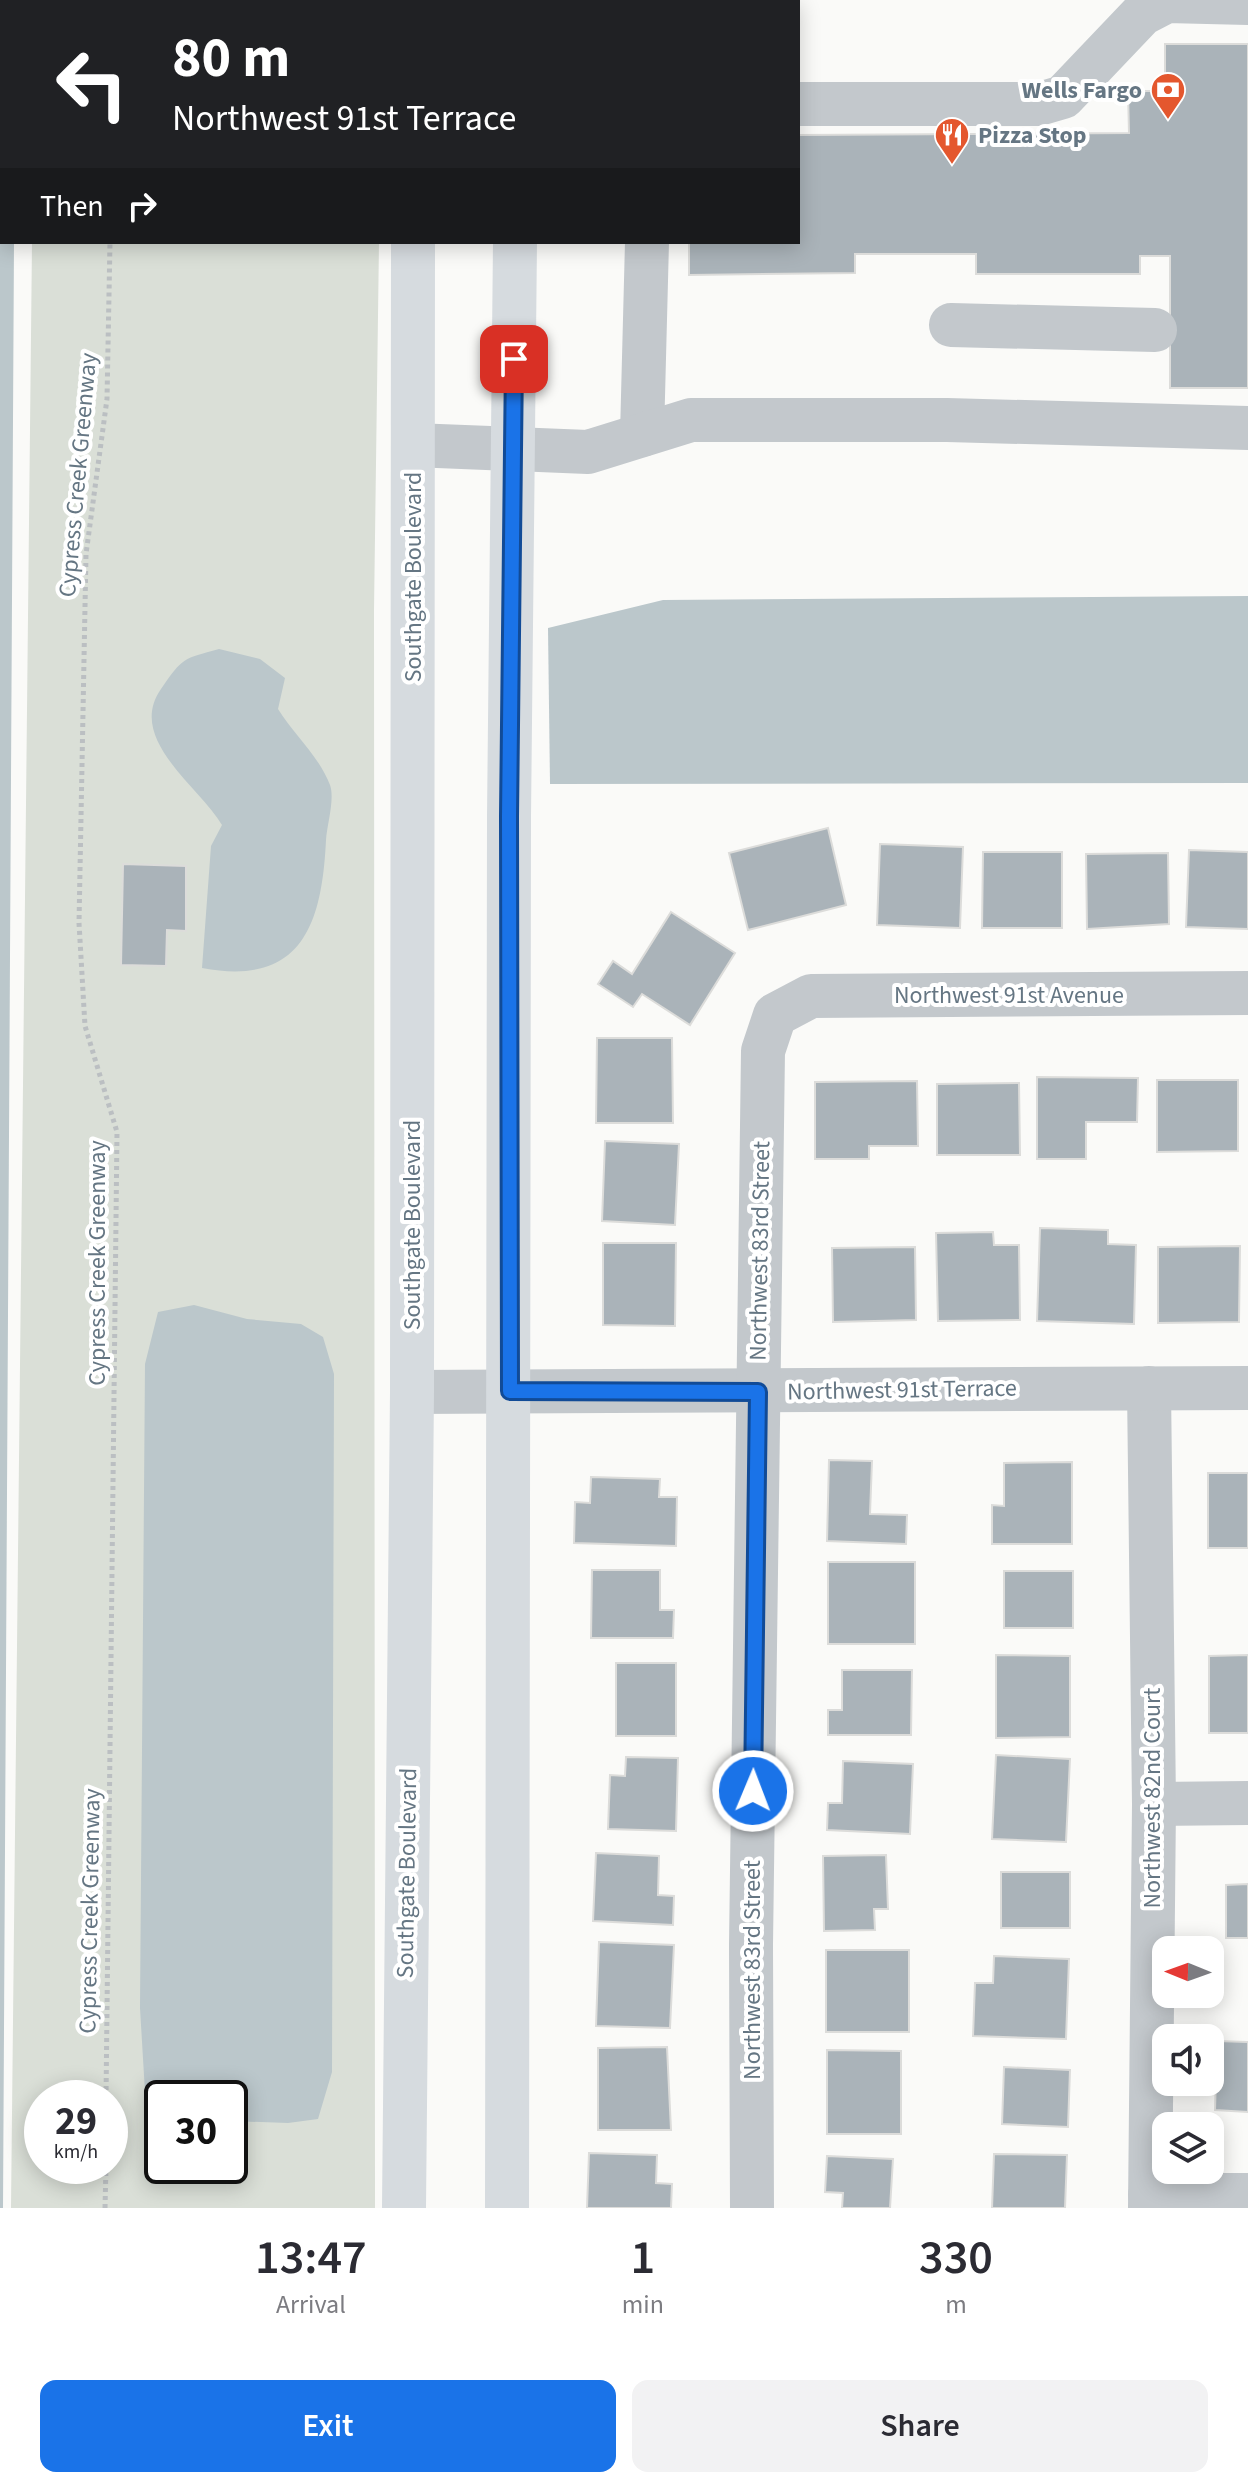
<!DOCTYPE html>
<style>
:root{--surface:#fff;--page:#f2f2f3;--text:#2b2b33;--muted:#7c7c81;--accent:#1a73e8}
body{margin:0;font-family:"Source Sans 3",sans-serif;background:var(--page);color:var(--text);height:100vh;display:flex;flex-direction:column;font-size:30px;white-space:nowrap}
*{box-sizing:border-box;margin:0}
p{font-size:26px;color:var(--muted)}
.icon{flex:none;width:44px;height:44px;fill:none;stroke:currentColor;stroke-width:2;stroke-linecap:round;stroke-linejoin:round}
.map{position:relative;height:2208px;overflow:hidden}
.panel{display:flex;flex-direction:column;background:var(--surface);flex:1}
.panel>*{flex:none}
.hud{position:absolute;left:0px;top:0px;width:800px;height:244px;box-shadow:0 4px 20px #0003;background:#202124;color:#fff;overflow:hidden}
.needle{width:52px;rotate:271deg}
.buttons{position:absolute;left:1152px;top:1936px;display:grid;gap:16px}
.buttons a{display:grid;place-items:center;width:72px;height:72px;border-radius:16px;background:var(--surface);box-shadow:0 4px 20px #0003;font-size:40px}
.speed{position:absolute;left:24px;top:2080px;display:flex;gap:16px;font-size:40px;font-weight:700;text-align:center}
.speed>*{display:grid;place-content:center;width:104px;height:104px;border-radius:50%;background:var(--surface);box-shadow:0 4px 20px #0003;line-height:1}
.speed small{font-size:20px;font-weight:400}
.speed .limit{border:4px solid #111;border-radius:12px;background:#fff;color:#111}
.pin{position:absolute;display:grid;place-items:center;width:68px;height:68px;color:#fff;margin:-34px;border-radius:16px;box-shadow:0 4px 12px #0006}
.me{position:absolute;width:88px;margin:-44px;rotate:1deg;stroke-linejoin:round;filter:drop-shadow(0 0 6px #0008)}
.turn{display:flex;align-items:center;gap:28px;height:168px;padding:0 40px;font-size:36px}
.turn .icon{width:104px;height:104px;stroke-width:2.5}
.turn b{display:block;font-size:56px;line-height:68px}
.then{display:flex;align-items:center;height:76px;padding:0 40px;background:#0003;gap:16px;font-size:30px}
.eta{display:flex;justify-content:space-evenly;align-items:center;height:136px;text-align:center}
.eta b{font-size:48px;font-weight:600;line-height:56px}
.button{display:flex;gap:16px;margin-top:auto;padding:16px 40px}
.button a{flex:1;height:92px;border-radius:16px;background:var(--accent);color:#fff;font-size:32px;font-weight:600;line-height:92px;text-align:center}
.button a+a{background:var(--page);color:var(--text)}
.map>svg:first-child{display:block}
</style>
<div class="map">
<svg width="1248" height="2208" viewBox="0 0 1248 2208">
<rect width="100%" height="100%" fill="#fafaf8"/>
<g fill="#dadfd7" fill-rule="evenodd">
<polygon points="34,0 383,0 34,2"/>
<path d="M32,242H379L374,611L375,2208H11ZM42,2098H110V2166H42ZM162,2098H230V2166H162Z"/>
</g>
<g fill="#bbc7cb">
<polygon points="0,0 17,0 2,2 2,242 14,242 3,2208 0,2208"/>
<polygon points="1248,596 1248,783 550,784 548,628 663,600"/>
<path d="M219,649L260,659L285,678L278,709C294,735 319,756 330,785C335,799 327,824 326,840C322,924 302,987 202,968L211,846L222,825C199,786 126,739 161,689C183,657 183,659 219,649Z"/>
<polygon points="194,1305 247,1319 301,1324 323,1337 334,1374 332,2072 318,2119 288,2123 230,2121 230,2098 162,2098 162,2118 146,2109 140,2008 145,1364 158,1312"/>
</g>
<g fill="#aab3b9" stroke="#dcdcda" stroke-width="2">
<polygon points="1165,44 1248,44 1248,388 1170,388 1170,256 1140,256 1140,274 976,274 976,254 855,254 855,273 689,275 689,242 798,242 798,135 1129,133 1128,91 1165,91"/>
<polygon points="828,828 846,905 748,930 729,853"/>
<polygon points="880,844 963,847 960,928 877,925"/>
<polygon points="1189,850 1248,852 1248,929 1186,927"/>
<polygon points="983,852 1062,852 1062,928 982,928"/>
<polygon points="1168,853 1169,924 1087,929 1086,854"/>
<polygon points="123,864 186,866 186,931 167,930 166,966 121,965"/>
<polygon points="671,912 735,953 690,1025 642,994 633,1007 598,984 613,961 632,974"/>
<polygon points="597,1038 672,1038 673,1123 596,1123"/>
<polygon points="1037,1077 1138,1078 1137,1122 1086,1122 1086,1159 1037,1159"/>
<polygon points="1157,1080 1238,1080 1238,1151 1157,1152"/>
<polygon points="917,1081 918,1146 869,1146 869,1159 815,1159 815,1082"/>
<polygon points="1019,1083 1020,1155 937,1155 937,1084"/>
<polygon points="605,1141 679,1144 675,1225 602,1221"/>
<polygon points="1040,1228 1108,1230 1108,1244 1136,1245 1134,1324 1037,1321"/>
<polygon points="993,1232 994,1245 1019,1245 1020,1320 938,1321 936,1233"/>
<polygon points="603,1243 676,1243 675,1326 603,1325"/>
<polygon points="1240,1246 1239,1322 1158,1323 1158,1247"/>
<polygon points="915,1247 916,1320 833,1322 832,1248"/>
<polygon points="829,1460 872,1461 870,1514 907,1515 906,1544 827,1541"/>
<polygon points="1072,1462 1072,1544 992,1544 992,1505 1004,1506 1004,1463"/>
<rect x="1208" y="1473" width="40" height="75"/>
<polygon points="591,1477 660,1479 659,1497 677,1497 676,1546 574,1543 575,1502 590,1503"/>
<rect x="828" y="1562" width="87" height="82"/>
<polygon points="592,1570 660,1570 660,1610 674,1610 673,1638 591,1638"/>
<rect x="1004" y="1571" width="69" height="57"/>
<polygon points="996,1655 1070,1656 1070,1737 996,1738"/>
<polygon points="1248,1655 1248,1733 1209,1733 1209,1656"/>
<rect x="616" y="1663" width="60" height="73"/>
<polygon points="842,1670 912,1670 911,1735 828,1735 828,1710 842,1710"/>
<polygon points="996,1755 1070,1759 1066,1842 992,1839"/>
<polygon points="626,1757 678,1758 676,1831 608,1829 610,1775 625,1776"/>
<polygon points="843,1761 913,1764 910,1834 827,1830 828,1803 842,1803"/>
<polygon points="596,1853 659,1856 658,1895 674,1896 673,1925 593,1921"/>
<polygon points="886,1855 888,1909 874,1909 875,1930 824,1931 823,1856"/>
<rect x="1001" y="1872" width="69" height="56"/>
<polygon points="1248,1884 1248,1938 1226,1938 1226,1885"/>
<polygon points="599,1942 674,1945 670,2028 596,2026"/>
<rect x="826" y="1950" width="83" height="82"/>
<polygon points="994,1956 1069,1959 1066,2039 973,2036 975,1983 993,1983"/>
<polygon points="1217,2041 1248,2042 1248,2112 1215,2110"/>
<polygon points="667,2047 671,2130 598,2130 598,2048"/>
<polygon points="827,2050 901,2051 901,2134 827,2134"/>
<polygon points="1004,2067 1070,2070 1068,2127 1002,2124"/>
<polygon points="589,2153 657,2155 656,2183 672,2184 671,2208 587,2208"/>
<polygon points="994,2154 1067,2155 1065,2208 992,2208"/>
<polygon points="827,2156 893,2159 890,2208 842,2208 843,2193 825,2192"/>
</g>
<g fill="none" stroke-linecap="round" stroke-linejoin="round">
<g stroke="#bbbfc2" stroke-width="5" stroke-dasharray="4 4" stroke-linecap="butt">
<polyline points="114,2 114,0"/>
<polyline points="106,2098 117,1132 85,1026 79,923 86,554 107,399 110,242"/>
<polyline points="105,2208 106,2166"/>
</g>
<g stroke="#c3c8cc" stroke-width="44">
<polyline points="654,2 654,0"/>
<polyline points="798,104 1039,104 1063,97 1142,14 1167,1 1248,3"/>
<polyline points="951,325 1155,330"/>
<polyline points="642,435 647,242"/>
<polyline points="413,445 588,452 691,420 947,420 1248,428"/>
<polyline points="1149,1388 1154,1804 1150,2208"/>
<polyline points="412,1392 1248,1388"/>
<polyline points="1154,1804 1248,1803"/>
<polyline points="1150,2195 1248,2195"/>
<polyline points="752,2208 751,1945 763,1051 775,1015 811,996 1248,993"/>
</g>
<g stroke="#d6dbdf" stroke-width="44">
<polyline points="415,2 415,0"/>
<polyline points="516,2 516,0"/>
<polyline points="404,2208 412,1392 413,242"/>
<polyline points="507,2208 509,817 515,242"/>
</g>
</g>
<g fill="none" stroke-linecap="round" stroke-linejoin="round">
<defs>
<polyline id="route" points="514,359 509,817 510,1391 758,1392 753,1791"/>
</defs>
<use href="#route" stroke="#114b97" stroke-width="20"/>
<use href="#route" stroke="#1a73e8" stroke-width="14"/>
</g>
<defs>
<symbol id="bank-pin" viewBox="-11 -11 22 30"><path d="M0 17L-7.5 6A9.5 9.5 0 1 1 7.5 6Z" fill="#e4572e" stroke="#fff"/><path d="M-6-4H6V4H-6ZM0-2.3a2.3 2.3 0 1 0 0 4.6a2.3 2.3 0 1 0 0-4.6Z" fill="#fff"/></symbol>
<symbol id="restaurant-pin" viewBox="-11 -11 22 30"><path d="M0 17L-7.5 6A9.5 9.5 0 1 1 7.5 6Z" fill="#e4572e" stroke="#fff"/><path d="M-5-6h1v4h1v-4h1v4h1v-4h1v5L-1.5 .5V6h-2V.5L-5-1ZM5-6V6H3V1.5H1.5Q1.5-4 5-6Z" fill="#fff"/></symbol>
</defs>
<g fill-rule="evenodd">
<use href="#bank-pin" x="1148" y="70" width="40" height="54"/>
<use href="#restaurant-pin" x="932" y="115" width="40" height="54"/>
</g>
<g text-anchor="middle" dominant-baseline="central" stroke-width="8" stroke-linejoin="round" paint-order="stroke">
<g font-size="24" font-weight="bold" fill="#657683" stroke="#fff" text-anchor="end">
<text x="1142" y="90">Wells Fargo</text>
<text x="978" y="135" text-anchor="start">Pizza Stop</text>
</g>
<g font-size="24" fill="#657683" stroke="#fff">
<text transform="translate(78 475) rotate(-85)">Cypress Creek Greenway</text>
<text transform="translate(413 577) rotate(-90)">Southgate Boulevard</text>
<text x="1009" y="995">Northwest 91st Avenue</text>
<text transform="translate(412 1225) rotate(-90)">Southgate Boulevard</text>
<text transform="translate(760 1251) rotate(-89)">Northwest 83rd Street</text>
<text transform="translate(97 1263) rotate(-90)">Cypress Creek Greenway</text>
<text transform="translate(902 1390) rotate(-1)">Northwest 91st Terrace</text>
<text transform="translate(1152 1798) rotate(-90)">Northwest 82nd Court</text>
<text transform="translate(407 1873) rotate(-89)">Southgate Boulevard</text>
<text transform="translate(90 1911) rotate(-89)">Cypress Creek Greenway</text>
<text transform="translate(752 1970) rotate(-90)">Northwest 83rd Street</text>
</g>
</g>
</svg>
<div class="buttons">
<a><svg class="needle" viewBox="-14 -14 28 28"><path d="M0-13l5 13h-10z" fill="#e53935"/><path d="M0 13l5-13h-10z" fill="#7c7c81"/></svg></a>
<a><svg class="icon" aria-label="sound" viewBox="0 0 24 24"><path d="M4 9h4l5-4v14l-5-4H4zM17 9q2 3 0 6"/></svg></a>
<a><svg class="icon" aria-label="layers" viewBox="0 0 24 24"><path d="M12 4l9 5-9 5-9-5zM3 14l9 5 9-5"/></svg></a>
</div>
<div class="speed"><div>29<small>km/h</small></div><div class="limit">30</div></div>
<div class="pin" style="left:514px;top:359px;background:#d93025"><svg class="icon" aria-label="arrive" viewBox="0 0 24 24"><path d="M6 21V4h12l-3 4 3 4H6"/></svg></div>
<svg class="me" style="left:753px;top:1791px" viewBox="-20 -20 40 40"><circle r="17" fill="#1a73e8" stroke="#fff" stroke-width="3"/><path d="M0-11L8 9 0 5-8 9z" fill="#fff"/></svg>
<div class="hud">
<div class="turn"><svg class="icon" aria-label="left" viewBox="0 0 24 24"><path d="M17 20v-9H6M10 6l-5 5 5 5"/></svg><div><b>80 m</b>Northwest 91st Terrace</div></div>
<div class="then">Then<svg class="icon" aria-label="right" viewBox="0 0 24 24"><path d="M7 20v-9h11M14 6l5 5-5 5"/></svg></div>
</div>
</div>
<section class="panel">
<div class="eta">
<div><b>13:47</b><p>Arrival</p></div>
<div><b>1</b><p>min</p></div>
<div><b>330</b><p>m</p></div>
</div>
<div class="button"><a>Exit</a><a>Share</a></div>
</section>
